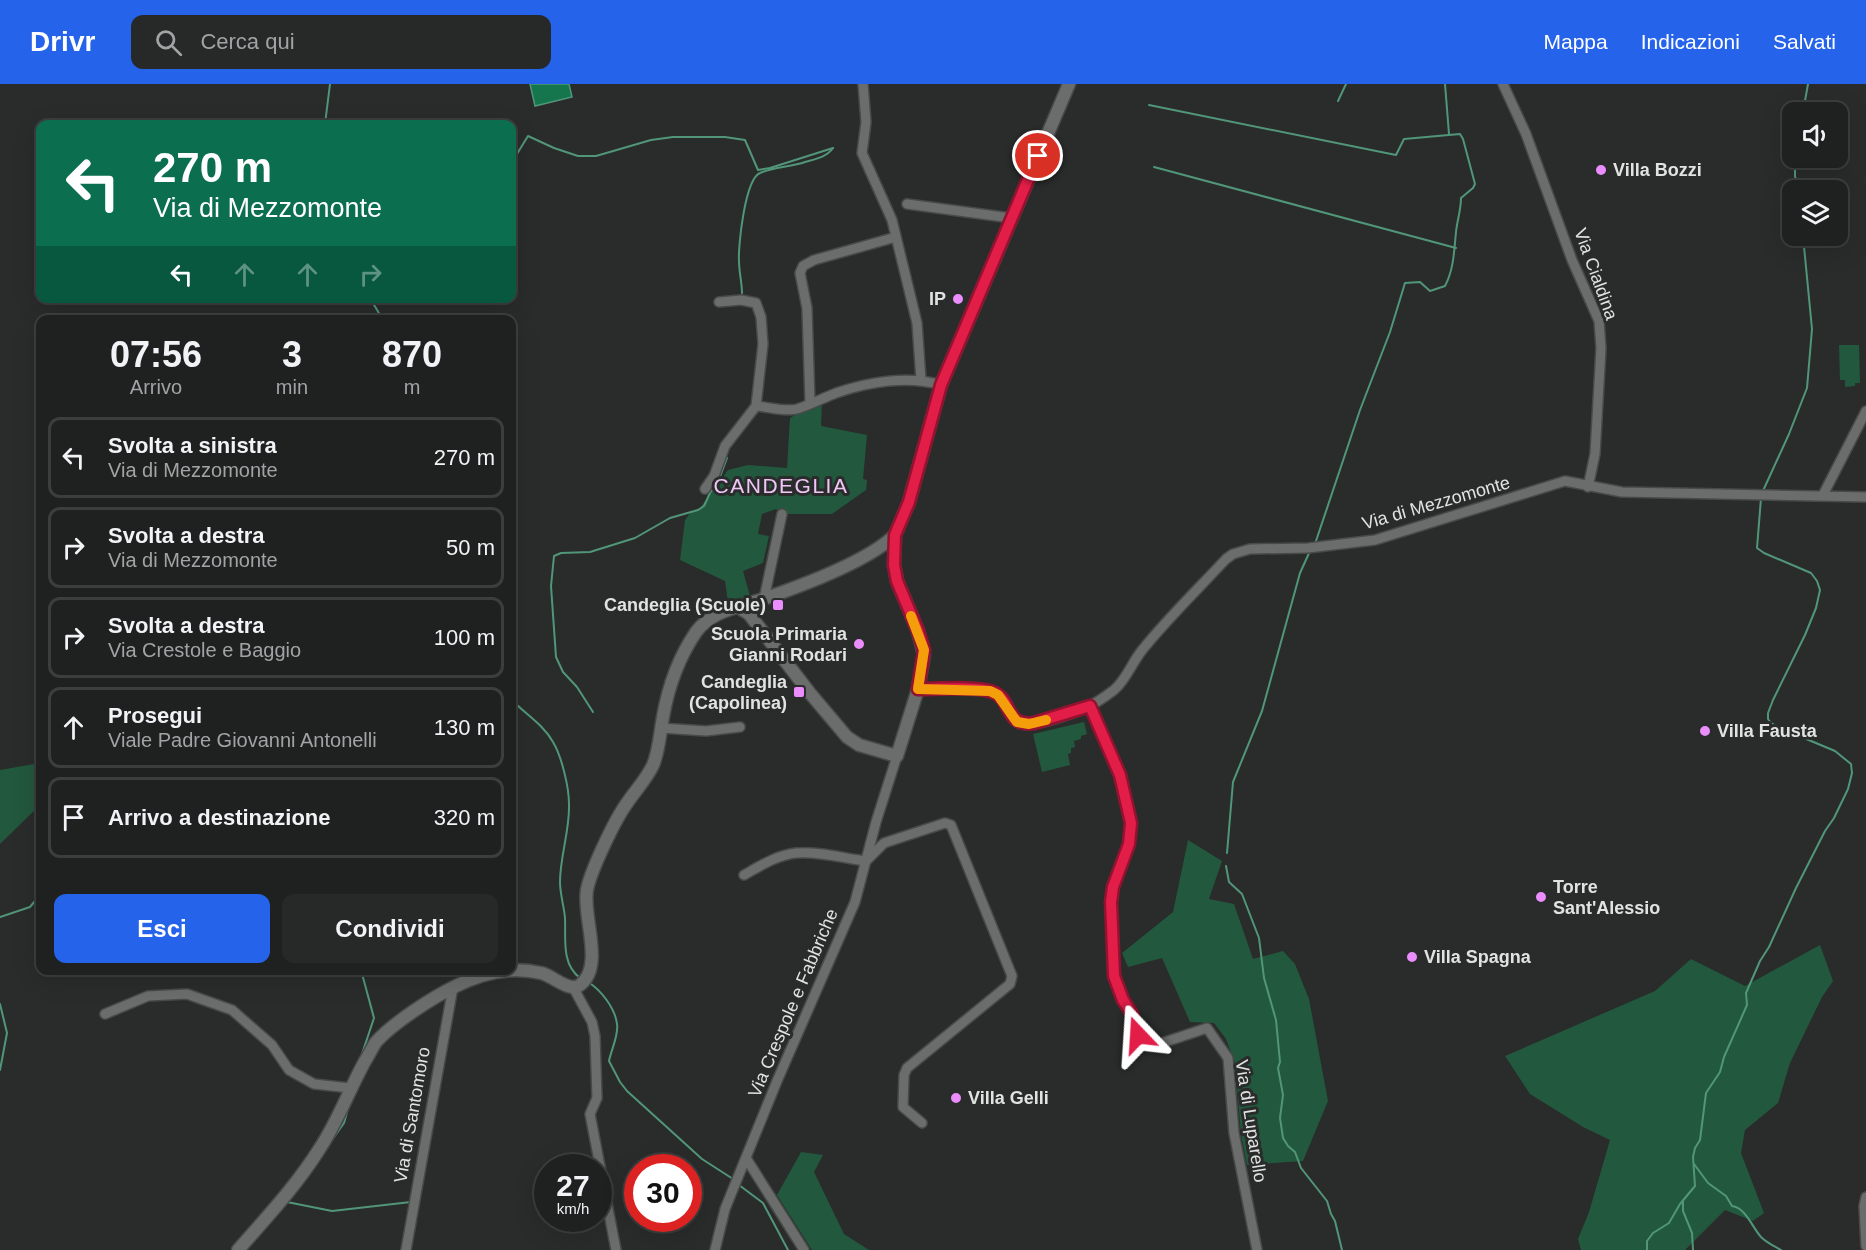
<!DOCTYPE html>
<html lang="it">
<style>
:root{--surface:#1f2120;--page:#272929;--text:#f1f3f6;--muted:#a1a3a5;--line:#3c3e3e;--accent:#2563eb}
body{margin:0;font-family:Arial,sans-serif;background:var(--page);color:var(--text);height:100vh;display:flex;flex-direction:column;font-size:22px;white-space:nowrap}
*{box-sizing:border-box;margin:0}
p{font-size:20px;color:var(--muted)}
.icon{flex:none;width:33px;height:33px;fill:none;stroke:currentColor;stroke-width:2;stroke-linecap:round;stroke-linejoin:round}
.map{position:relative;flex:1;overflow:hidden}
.details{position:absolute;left:36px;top:231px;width:480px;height:660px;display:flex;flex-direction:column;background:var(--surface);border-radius:12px;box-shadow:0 6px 24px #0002,0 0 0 2px var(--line)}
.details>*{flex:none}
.hud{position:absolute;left:36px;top:36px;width:480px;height:183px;border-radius:12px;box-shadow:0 6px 24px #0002,0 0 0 2px var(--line);background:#0b6e4f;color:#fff;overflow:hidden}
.tools{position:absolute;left:1782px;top:18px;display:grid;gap:12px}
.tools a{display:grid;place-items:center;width:66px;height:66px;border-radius:12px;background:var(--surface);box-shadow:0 6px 24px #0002,0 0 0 2px var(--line);font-size:30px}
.speed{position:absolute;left:534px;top:1070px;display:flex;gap:12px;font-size:30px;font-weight:700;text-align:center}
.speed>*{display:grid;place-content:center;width:78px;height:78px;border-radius:50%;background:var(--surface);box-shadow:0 6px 24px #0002,0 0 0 2px var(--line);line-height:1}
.speed small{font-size:15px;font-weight:400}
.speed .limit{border:9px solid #d22;background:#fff;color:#111}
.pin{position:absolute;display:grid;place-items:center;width:51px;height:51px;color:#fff;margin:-26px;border:3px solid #fff;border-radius:50%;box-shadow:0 2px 6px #0007}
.me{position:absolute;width:66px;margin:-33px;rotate:340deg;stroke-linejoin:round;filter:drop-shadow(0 0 4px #0008)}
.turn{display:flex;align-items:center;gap:21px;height:126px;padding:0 18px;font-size:27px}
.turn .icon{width:78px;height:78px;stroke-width:2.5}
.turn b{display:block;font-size:42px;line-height:51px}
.lanes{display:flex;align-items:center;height:57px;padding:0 18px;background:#0003;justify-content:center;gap:30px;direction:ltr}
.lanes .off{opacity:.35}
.eta{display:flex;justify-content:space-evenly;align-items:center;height:102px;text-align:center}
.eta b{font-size:36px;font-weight:600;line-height:42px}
.button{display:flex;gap:12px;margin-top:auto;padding:12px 18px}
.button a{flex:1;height:69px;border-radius:12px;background:var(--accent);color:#fff;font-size:24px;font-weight:600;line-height:69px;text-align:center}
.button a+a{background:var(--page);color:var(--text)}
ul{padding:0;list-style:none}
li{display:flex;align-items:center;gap:18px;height:81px;margin:0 12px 9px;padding:0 6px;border:3px solid var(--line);border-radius:12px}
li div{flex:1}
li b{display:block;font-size:22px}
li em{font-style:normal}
header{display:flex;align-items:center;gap:36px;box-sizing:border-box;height:84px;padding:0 30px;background:var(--accent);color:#fff}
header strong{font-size:28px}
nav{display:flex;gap:33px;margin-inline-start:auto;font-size:21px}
.search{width:420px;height:54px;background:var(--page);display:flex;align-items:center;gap:15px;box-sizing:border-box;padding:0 21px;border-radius:12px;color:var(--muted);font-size:22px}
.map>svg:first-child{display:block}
</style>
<header>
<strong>Drivr</strong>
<div class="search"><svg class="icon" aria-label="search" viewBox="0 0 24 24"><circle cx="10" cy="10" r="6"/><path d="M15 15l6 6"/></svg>Cerca qui</div>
<nav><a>Mappa</a><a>Indicazioni</a><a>Salvati</a></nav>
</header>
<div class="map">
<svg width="1866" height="1166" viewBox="0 0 1866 1166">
<rect width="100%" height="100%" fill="#292c2a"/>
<g fill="#22583d">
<polygon points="1839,261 1859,261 1860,299 1855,299 1855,302 1845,303 1845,296 1840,296"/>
<polygon points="822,317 821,342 867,351 863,395 867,396 866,406 832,430 782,430 776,425 762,430 758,450 769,452 763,479 743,487 750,512 728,519 725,497 680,476 685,436 690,429 700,424 728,386 748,381 787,384 790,334 806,324"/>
<polygon points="1084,638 1087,650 1081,652 1081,655 1074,657 1075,663 1071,664 1071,669 1068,670 1070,681 1042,688 1033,650"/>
<polygon points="40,679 40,721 0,760 0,686"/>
<polygon points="1188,756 1222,777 1209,815 1234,820 1253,875 1283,867 1295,880 1309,915 1328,1017 1303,1077 1247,1081 1241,1050 1235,979 1226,955 1214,939 1190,938 1162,874 1128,883 1122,869 1173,828"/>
<polygon points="1820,861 1833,897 1822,913 1790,979 1778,1019 1745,1046 1741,1069 1764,1129 1753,1137 1725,1126 1685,1166 1581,1166 1578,1155 1589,1128 1610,1056 1583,1043 1530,1010 1505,972 1655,907 1691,875 1745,902"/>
<polygon points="801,1068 823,1071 814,1088 844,1150 869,1166 812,1166 777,1111"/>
</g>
<polygon fill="#15754d" stroke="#52967a" stroke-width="1.5" points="530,0 569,0 572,13 535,22"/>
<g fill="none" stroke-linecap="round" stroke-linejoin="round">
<g stroke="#52967a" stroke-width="2">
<polyline points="1445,0 1449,50"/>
<polyline points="1338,17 1346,0"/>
<path d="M1149,21L1396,71L1404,55L1460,50L1463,55L1475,100L1473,104L1461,114C1461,126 1457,137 1456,148C1454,167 1454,185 1445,202L1430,207L1420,198L1405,199L1390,248L1360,326L1315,460"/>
<polyline points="1803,28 1808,0"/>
<polyline points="325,40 330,0"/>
<polyline points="1795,74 1795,92 1798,106"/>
<polyline points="512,78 528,52 554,64 578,72 596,72 651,56 673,53 725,53 745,56 758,86 770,84 833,64"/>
<polyline points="1154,83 1456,164"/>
<path d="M742,209C742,199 739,188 739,177C738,162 745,95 760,89C773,83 791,83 805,78C815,75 827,73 833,64"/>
<polyline points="370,214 383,236"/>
<path d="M512,376C516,386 515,396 512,407"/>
<polyline points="1762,409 1789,350 1807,304 1812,245 1803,152"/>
<path d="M512,616C525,630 544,641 553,658C562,673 569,704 569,720C570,746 560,772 560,798C560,810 564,822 565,834C566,854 561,880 580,894"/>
<polyline points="593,628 577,603 563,588 556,573 551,502 554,472 561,469 590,468 635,454 670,434 698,426 704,422 710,409 718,398 727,374"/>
<polyline points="1227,769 1233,698 1262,627 1300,489 1310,467"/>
<polyline points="1226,782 1229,798 1242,810 1259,854 1264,894 1276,936 1280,978 1278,984 1283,1011 1280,1034 1283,1054 1288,1062 1295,1068 1301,1084 1327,1117 1331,1130 1335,1137 1342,1166"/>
<polyline points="0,833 30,823 40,811"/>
<path d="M588,898C601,906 615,924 617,940C619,951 611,966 609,977L620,998L627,1007L702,1075L733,1095"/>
<polyline points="0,920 7,949 0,986"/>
<polyline points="361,973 374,934 361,886"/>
<polyline points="332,1056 344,1039 348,1025"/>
<path d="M1694,1080L1708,1099L1726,1112L1732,1122C1746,1124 1752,1143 1761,1153C1767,1159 1774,1162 1781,1166"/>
<polyline points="739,1101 763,1119 788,1166"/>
<polyline points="287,1118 332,1127 411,1118"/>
<polyline points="1683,1118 1683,1127 1692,1149 1693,1166"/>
<polyline points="1647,1166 1647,1157 1653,1149 1669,1139 1680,1120 1695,1102 1693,1073 1695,1064 1700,1056 1706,1009 1720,988 1724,973 1747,921 1746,909 1760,877 1769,863 1796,804 1825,747 1834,734 1848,705 1852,689 1851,680 1835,667 1780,644 1771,639 1768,635 1768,629 1773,616 1805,551 1816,524 1820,506 1817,497 1811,489 1764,469 1757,464 1761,414"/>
</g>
<defs>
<g id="minor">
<polyline points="863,0 866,38 862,69 892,136 917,239 921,296"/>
<polyline points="1503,0 1526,50 1572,176 1599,237 1601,264 1595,370 1588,403"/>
<polyline points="907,120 1011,134"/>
<polyline points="810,319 807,224 800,189 803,182 814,176 896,153"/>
<path d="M756,322C769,323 785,328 797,325C810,321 823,314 836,309C868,298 908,291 941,301"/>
<polyline points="705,405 714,392 725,362 756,322 763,260 761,233 756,219 741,216 719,218"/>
<polyline points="1823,411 1866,327"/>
<polyline points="764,515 782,430"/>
<path d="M918,605C934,605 984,603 995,609C1007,616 1008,636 1021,640C1035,643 1074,629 1087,623C1097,619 1106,612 1114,606C1127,595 1132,578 1143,565C1168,534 1198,505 1226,475L1233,470L1250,465L1308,464L1375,456L1565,397L1622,408L1866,413"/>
<polyline points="1090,622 1120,691 1131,739 1129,760 1113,803 1111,818 1114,893 1123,916 1132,930 1142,959 1153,962 1207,944 1228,974 1234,1049 1257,1166"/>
<polyline points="661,644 706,647 740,643"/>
<path d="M744,791C760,782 777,771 796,769C818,767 843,774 866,777L884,759L945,739L951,741L1012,892L1010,900L907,984L904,991L903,1023L922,1039"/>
<polyline points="573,903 592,938 595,952 597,1014 590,1030 616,1166"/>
<polyline points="105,930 148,912 187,910 232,926 272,961 289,986 314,1000 350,1004"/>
<polyline points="746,1074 804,1166"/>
<polyline points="1866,1113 1864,1122 1866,1162"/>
<polyline points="406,1166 453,903"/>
<polyline points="715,1166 725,1125 777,997 855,818 876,738 897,672"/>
</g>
<g id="secondary">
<polyline points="738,523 749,530 809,608 847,653 859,661 897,672 918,605 924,571 918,547 897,497 894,481 895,451 909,418 941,301 1069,0"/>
<path d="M238,1166C267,1133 297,1101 320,1064C338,1037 349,1006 365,977C369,971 372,964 376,958C393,939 433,913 456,902C482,889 512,882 541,889C552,891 569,909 580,901C605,882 582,832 587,806C590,788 614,738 625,722C634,708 646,696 653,681C659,667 660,649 663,633C668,604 679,573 696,548C712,526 740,523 763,515C801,502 867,478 895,451"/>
</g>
</defs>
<use href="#minor" stroke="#484a49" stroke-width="12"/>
<use href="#secondary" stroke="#484a49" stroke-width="15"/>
<use href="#minor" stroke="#6a6d6b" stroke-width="9"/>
<use href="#secondary" stroke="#6a6d6b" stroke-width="12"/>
</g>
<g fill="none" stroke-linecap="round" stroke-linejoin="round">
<defs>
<path id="route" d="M1038,72L941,301L909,418L895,451L894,481L897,497L918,547L924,566L918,605C937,605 977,602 993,608C1013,616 1004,643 1034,639L1090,622L1120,691L1131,739L1129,760L1113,803L1111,818L1114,892L1123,916L1132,930L1138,951"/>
</defs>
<use href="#route" stroke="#92132f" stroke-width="15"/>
<use href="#route" stroke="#e11d48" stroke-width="10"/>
<polyline stroke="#f59e0b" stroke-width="10" points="911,532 924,566 918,605 990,607 998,611 1017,638 1029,640 1046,636"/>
</g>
<g fill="#eb8dfc" stroke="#292c2a" stroke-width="2">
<circle cx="1601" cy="86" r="6"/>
<circle cx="958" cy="215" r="6"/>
<rect x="772" y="515" width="12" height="12" rx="3"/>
<circle cx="859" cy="560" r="6"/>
<rect x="793" y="602" width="12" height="12" rx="3"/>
<circle cx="1705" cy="647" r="6"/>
<circle cx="1541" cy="813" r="6"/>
<circle cx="1412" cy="873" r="6"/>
<circle cx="956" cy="1014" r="6"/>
</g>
<g text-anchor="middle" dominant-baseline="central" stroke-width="6" stroke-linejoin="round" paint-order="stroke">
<g font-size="18" font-weight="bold" fill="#e1e3e2" stroke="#292c2a" text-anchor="start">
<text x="1613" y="86">Villa Bozzi</text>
<text x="946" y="215" text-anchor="end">IP</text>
<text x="766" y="521" text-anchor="end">Candeglia (Scuole)</text>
<text x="847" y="550" text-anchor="end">Scuola Primaria<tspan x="847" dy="21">Gianni Rodari</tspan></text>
<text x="787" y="598" text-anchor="end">Candeglia<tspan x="787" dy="21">(Capolinea)</tspan></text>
<text x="1717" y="647">Villa Fausta</text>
<text x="1553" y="803">Torre<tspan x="1553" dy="21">Sant'Alessio</tspan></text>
<text x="1424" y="873">Villa Spagna</text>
<text x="968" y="1014">Villa Gelli</text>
</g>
<g font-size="18" fill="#e1e3e2" stroke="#292c2a">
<text transform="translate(1596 190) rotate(70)">Via Cialdina</text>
<text transform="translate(1436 419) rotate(-16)">Via di Mezzomonte</text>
<text transform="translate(793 919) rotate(-67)">Via Crespole e Fabbriche</text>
<text transform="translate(412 1031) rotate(-80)">Via di Santomoro</text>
<text transform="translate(1251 1037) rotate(81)">Via di Luparello</text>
</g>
<g font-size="21" letter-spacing="1.5" fill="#f0c6f8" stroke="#292c2a">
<text x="781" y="401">CANDEGLIA</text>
</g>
</g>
</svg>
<div class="tools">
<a><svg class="icon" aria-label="sound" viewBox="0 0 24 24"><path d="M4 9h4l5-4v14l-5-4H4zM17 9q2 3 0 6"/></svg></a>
<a><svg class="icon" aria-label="layers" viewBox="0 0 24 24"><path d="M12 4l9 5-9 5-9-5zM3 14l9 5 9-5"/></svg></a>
</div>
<div class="speed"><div>27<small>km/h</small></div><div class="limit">30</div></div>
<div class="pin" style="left:1038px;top:72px;background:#d93025"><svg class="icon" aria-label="arrive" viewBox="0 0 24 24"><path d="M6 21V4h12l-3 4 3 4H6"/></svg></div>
<svg class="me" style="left:1138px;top:951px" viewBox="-20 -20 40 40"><path d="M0-17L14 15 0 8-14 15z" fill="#e11d48" stroke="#fff" stroke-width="4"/></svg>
<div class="hud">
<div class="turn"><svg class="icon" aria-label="left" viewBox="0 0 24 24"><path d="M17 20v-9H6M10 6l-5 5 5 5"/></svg><div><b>270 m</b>Via di Mezzomonte</div></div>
<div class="lanes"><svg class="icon" aria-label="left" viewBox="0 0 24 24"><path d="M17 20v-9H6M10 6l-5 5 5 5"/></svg><svg class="icon off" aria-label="ahead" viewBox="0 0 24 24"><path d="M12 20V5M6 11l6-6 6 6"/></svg><svg class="icon off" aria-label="ahead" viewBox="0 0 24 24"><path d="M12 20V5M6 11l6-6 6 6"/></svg><svg class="icon off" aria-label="right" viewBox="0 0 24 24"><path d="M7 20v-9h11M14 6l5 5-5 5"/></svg></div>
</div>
<section class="details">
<div class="eta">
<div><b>07:56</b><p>Arrivo</p></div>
<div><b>3</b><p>min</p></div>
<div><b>870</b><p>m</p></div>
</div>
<ul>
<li><svg class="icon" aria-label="left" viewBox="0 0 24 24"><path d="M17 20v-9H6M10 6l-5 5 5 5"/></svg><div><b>Svolta a sinistra</b><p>Via di Mezzomonte</p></div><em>270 m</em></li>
<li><svg class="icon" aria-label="right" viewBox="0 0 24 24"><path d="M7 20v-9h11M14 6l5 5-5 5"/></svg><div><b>Svolta a destra</b><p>Via di Mezzomonte</p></div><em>50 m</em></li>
<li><svg class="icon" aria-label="right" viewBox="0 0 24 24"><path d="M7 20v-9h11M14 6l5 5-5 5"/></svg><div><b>Svolta a destra</b><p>Via Crestole e Baggio</p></div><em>100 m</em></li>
<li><svg class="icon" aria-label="ahead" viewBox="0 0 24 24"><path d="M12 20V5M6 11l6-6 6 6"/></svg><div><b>Prosegui</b><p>Viale Padre Giovanni Antonelli</p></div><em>130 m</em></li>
<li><svg class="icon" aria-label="arrive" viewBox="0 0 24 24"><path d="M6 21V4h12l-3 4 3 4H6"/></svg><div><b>Arrivo a destinazione</b></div><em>320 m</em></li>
</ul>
<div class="button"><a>Esci</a><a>Condividi</a></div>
</section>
</div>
